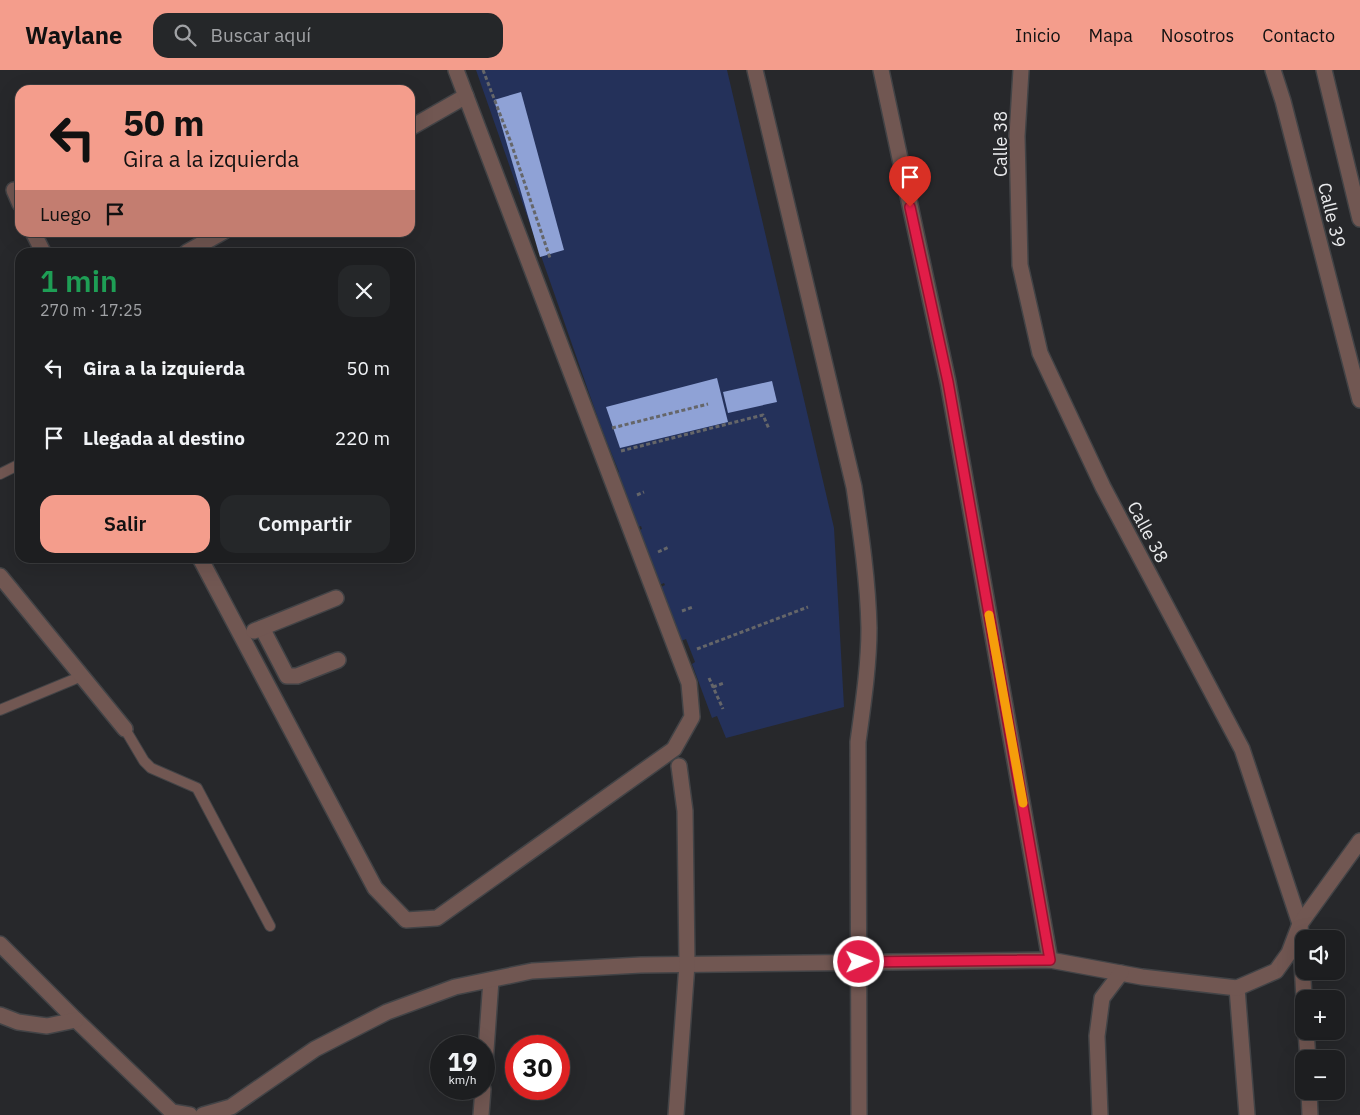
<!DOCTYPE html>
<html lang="es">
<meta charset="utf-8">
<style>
:root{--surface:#1d1e20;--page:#252729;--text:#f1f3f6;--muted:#a0a2a5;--line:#3b3c3e;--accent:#f49d8c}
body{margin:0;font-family:"IBM Plex Sans",sans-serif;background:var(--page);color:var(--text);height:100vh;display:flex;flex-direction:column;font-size:19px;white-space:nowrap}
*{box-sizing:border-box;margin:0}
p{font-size:16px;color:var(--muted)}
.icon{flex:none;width:28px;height:28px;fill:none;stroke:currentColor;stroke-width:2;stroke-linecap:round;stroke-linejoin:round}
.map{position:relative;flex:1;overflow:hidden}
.side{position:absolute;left:15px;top:178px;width:400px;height:315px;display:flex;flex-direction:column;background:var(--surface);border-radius:15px;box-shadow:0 5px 20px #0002,0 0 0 1px var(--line)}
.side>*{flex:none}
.guide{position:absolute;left:15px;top:15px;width:400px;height:152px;border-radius:15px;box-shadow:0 5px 20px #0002,0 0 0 1px var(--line);background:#f49d8c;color:#111;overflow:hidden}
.controls{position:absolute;left:1295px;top:860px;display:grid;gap:10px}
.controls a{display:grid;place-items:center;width:50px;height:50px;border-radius:10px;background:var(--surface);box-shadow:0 5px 20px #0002,0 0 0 1px var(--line);font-size:25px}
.speed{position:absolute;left:430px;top:965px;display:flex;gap:10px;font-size:25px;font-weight:700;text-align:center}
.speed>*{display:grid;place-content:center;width:65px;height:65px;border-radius:50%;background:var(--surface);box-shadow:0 5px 20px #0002,0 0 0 1px var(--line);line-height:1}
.speed small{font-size:12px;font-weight:400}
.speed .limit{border:8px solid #d22;background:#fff;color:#111}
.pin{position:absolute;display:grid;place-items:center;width:42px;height:42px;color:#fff;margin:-51px -21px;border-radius:50% 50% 50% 0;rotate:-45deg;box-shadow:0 0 5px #0007}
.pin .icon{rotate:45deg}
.me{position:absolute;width:55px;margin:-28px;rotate:89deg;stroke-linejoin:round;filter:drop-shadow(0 0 4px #0008)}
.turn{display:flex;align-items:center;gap:18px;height:105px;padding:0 25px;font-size:22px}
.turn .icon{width:65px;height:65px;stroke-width:2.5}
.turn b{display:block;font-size:35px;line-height:42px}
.then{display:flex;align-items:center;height:48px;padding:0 25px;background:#0003;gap:10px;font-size:19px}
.round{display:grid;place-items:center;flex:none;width:52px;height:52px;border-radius:15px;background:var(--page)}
.summary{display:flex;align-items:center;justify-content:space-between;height:85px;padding:0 25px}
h1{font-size:30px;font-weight:600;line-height:38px;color:#1e9e55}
.action{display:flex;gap:10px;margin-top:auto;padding:10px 25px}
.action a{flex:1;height:58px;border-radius:15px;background:var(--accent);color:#111;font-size:20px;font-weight:600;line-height:58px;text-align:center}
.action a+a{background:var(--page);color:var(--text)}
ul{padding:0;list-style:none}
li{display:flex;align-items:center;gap:15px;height:70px;padding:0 25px}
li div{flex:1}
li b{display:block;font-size:19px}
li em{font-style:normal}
header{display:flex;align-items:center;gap:30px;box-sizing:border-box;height:70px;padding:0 25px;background:var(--accent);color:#111}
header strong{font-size:24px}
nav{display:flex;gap:28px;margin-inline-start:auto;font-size:18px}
.search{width:350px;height:45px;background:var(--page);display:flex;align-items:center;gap:12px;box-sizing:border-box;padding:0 18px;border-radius:15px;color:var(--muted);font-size:19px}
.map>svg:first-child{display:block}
</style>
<header>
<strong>Waylane</strong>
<div class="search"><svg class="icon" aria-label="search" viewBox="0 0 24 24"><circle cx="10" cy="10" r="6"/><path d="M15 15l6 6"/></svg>Buscar aquí</div>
<nav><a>Inicio</a><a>Mapa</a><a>Nosotros</a><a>Contacto</a></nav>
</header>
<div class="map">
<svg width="1360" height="1045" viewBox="0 0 1360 1045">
<rect width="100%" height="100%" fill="#27282b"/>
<polygon fill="#24315a" points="476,0 727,0 834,458 844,637 726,668 717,646 712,648 692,594 695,592 686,569 676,573 657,519 665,515 664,513 654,517 634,462 642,459 641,456 633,459 613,405 619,402 602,360"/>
<g fill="#8fa2d6">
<polygon points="521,22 564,180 540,187 494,30"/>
<polygon points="717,308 728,352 620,378 606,337"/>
<polygon points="772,311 777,332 728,343 723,322"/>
</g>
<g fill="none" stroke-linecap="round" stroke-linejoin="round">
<defs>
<g id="lane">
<polyline points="0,404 20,394"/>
<polyline points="0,640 82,606"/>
<polyline points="125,659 144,691 151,698 197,718 270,856"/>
</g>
<g id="street">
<path d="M755,0L854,417C861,464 868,511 869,558C869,595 863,635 858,672L859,1045"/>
<polyline points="881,0 948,312 1050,890"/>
<polyline points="1021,0 1017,66 1020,195 1040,283 1103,417 1242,679 1300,854 1304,929"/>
<polyline points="1273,0 1283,31 1360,330"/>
<polyline points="1324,0 1360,149"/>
<polyline points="410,58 466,26"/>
<polyline points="14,120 20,134"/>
<polyline points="33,162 43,182"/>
<polyline points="187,182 223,162"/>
<polyline points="200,488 375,818 406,850 437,848 674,679 692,647 689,613 456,0"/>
<polyline points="0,506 125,659"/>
<polyline points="262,558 287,606 297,606 338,590"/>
<polyline points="254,561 336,528"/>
<polyline points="0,874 76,950 172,1042 190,1045"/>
<polyline points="1237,918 1247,1045"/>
<polyline points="0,945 18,952 47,956 76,950"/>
<polyline points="1306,961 1308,989"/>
<polyline points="484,1008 491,910"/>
<polyline points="1309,1021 1310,1045"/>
<polyline points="203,1045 231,1037 315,979 387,942 455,917 532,901 641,895 1050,890 1142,907 1237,918 1276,901 1289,883 1300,854 1360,771"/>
<polyline points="481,1045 483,1019"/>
<polyline points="676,1045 687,894 685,741 679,696"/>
<polyline points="1100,1045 1097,966 1102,928 1121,903"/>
</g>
</defs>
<use href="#lane" stroke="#424346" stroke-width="12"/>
<use href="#street" stroke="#424346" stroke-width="18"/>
<g stroke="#656669" stroke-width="3" stroke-dasharray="4 2.5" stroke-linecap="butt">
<polyline points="483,0 510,70 550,188"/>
<polyline points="612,358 708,334"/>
<polyline points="621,381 763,345 769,359"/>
<polyline points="637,425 644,422"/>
<polyline points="658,482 669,477"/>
<polyline points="682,541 693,537"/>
<polyline points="697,579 808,537"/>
<polyline points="709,608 723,639"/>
<polyline points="713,617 724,613"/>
</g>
<use href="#lane" stroke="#715752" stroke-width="10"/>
<use href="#street" stroke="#715752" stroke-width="15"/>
</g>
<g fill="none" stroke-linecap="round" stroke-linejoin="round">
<defs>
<polyline id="route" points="859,892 1050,890 948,312 910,137"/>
</defs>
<use href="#route" stroke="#92132f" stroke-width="12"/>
<use href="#route" stroke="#e11d48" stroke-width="9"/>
<polyline stroke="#f59e0b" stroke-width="9" points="989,545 1023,733"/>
</g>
<g text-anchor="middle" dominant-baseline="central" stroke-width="5" stroke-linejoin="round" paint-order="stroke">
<g font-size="18" fill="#eaebed" stroke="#27282b">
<text transform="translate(1000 74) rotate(-90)">Calle 38</text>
<text transform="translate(1332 145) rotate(76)">Calle 39</text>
<text transform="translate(1148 462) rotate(62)">Calle 38</text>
</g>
</g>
</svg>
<div class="controls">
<a><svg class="icon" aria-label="sound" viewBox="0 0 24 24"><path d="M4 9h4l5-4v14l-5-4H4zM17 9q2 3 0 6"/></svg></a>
<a>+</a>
<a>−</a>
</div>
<div class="speed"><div>19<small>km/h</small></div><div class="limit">30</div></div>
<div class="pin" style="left:910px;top:137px;background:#d93025"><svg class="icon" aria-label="arrive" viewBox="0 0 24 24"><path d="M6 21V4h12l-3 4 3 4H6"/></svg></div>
<svg class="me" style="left:859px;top:892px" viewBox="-20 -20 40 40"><circle r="17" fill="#e11d48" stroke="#fff" stroke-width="3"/><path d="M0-11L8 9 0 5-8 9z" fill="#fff"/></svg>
<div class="guide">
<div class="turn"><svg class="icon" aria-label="left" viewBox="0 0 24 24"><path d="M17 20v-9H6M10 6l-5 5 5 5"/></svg><div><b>50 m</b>Gira a la izquierda</div></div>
<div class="then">Luego<svg class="icon" aria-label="arrive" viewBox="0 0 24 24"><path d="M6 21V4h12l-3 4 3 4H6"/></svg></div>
</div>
<section class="side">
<div class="summary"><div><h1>1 min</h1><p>270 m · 17:25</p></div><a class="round"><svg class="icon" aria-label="close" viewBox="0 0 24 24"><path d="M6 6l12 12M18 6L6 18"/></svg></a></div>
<ul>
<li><svg class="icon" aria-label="left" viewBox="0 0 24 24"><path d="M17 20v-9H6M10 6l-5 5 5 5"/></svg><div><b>Gira a la izquierda</b></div><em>50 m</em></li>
<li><svg class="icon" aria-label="arrive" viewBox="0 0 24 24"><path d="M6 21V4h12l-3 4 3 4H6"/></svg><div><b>Llegada al destino</b></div><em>220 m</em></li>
</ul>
<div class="action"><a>Salir</a><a>Compartir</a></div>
</section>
</div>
